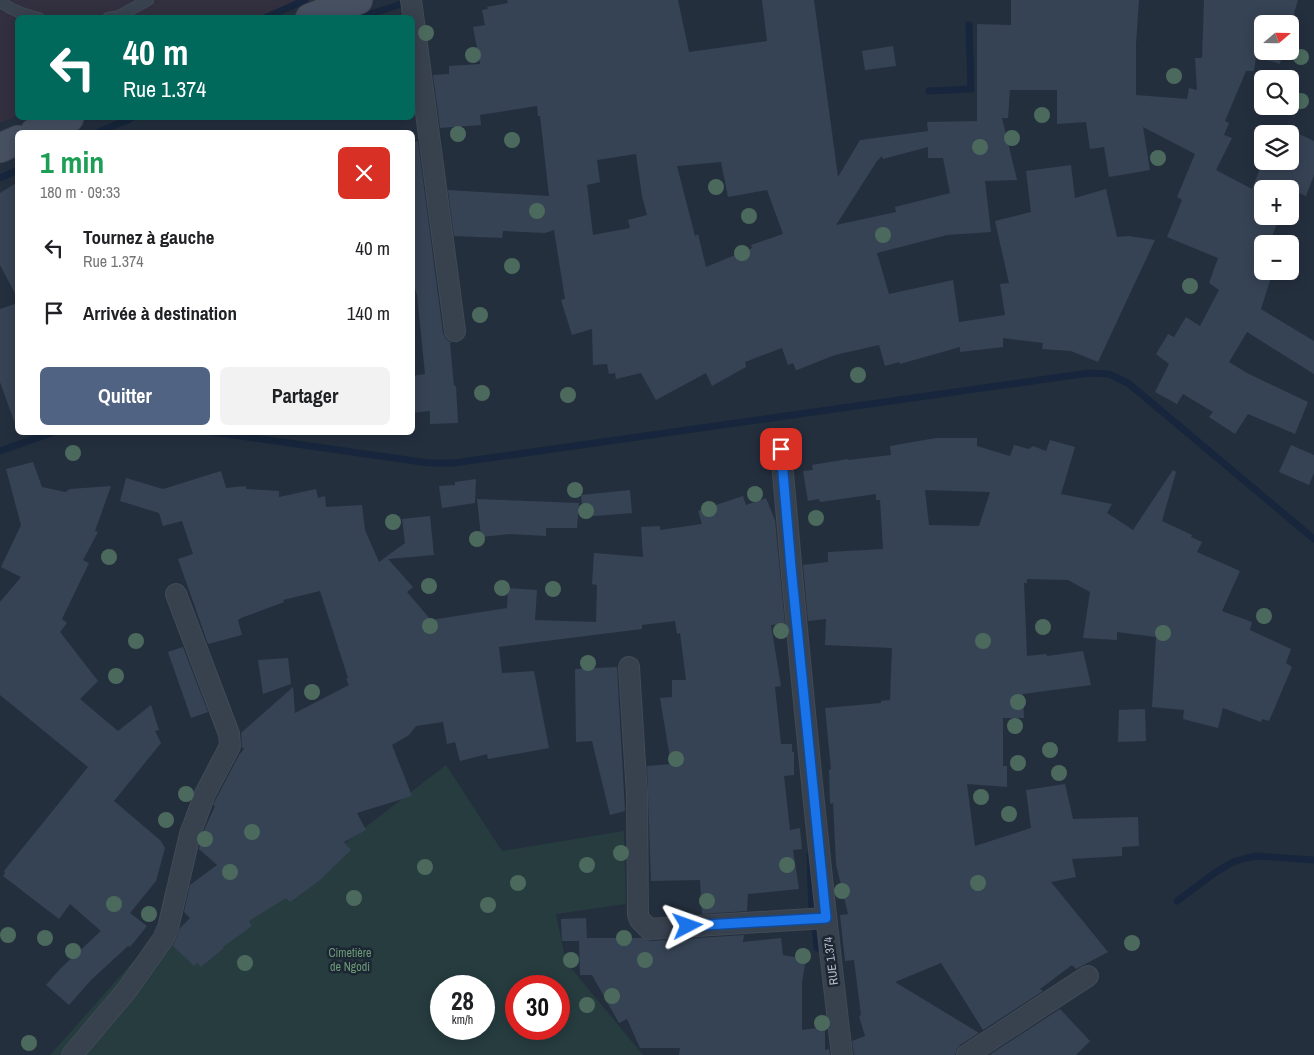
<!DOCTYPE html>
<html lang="fr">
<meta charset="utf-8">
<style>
:root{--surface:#fff;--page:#f2f2f2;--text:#202124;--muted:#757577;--accent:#506383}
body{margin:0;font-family:"Archivo Narrow",sans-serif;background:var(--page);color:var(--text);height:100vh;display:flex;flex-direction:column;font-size:19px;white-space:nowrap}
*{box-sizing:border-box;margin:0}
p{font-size:16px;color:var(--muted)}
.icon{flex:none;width:28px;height:28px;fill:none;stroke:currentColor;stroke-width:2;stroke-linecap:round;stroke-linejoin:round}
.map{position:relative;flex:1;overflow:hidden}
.sheet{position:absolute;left:15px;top:130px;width:400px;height:305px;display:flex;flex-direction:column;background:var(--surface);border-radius:8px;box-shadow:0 2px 12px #0003}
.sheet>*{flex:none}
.top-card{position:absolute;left:15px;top:15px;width:400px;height:105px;border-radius:8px;box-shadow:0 2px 12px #0003;background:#00695c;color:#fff;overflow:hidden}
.needle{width:32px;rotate:70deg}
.controls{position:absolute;left:1254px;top:15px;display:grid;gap:10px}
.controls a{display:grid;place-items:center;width:45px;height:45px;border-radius:8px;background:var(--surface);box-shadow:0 2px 12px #0003;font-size:25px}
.speed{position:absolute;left:430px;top:975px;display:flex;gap:10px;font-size:25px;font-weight:700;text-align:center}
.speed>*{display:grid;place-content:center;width:65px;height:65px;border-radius:50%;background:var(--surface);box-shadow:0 2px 12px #0003;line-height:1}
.speed small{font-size:12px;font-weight:400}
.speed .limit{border:8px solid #d22;background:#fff;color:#111}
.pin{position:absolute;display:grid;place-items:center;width:42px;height:42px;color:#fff;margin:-21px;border-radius:10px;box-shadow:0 2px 8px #0006}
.me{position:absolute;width:55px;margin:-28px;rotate:86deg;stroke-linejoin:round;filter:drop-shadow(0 0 4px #0008)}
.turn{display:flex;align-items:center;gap:18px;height:105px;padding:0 25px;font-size:22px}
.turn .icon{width:65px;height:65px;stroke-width:2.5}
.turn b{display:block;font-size:35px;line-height:42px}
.round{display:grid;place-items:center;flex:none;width:52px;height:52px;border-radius:8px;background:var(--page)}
.overview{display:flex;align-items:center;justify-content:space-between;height:85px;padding:0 25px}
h1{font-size:30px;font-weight:800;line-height:38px;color:#1e9e55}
.button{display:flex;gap:10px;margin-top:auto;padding:10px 25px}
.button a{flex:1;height:58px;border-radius:8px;background:var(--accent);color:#fff;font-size:20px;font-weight:800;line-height:58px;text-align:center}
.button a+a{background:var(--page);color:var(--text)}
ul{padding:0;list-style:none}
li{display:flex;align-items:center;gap:15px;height:65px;padding:0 25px}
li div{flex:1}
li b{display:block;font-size:19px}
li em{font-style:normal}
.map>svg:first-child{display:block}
</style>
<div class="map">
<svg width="1314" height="1055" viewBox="0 0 1314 1055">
<rect width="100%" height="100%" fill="#242f3e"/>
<polygon fill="#32303f" points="0,0 313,0 262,17 18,18 17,116 0,123"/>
<path fill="#263c3f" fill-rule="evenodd" d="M446,765L502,851L624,831L626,904L556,914L566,962L643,1055H50L163,928L200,955ZM441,986H484V1029H441ZM516,986H559V1029H516Z"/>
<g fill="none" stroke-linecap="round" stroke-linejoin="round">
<g stroke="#17263c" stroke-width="7">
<polyline points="265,18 305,0"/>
<polyline points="358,18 411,1"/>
<polyline points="929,91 971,89 969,25"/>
<polyline points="99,132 132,118"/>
<polyline points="0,178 18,170"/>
<polyline points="212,432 429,463 454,463 1089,373 1109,374 1128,383 1314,539"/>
<polyline points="0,451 54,432"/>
<polyline points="810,855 812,911"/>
<polyline points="1177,901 1216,872 1233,862 1246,858 1257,856 1314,860"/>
<polyline points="815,923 817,948"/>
</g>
</g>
<g fill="#364354" fill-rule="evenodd">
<path d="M507,0H678L689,52L767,41L762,0H814L838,177L860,140L928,131L927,122L977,121V24L1011,25V0H1139L1136,44V95L1187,99L1189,88L1197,90L1195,58H1202L1204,0H1298L1290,27V24H1262V51H1283L1280,64L1256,57L1254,71H1246L1225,121L1229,123L1224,135L1232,138L1216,170L1252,189L1263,161H1290V151L1297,133L1314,141V175L1306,196L1291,190L1290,191V189H1262V216H1280L1269,244H1262V271H1273L1261,309L1314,341V374L1247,332L1229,362L1247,373L1308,402L1295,434L1248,414L1235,434L1209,417L1213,412L1183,394L1177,404L1155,392L1169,364L1156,354L1168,334L1174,337L1186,317L1200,326L1219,290L1209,283L1218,258L1167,237L1182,200L1177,197L1195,154L1143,127L1150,170L1109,177L1104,147L1090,149L1086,122L1057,124V90H1010L1008,118H1002L1017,180L985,181L991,232L947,235L877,253L889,294L953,280L959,322L1005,315L1000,284L1009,283L995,221L1031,212L1026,171L1071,165L1075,198L1106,189L1117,237L1129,236L1155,240L1098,362L1071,351L1042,349L1043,343L1003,338V347L960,352V347L900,364L899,362L885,366L879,345L835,355L797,370H796L793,363L788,365L782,348L745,362L746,367L712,386L706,373L656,400L641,373L616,379L615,373L609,374L607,364L593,365L592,329L572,335L561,300L565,299L554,230L545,233L503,231L502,238L454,236L448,190L549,196L540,116H538L537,106L480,115L481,125L440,128L433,75L449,74V66L480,64L473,27L485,25L482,10L488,9L487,7L508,3ZM928,147V158H943L950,193L895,207L896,212L836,225L877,161L882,156L883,159ZM636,154L642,196L647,215L628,220L630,228L593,235L587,185L600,182L597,160ZM721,162L728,197L767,190L783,234L751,245L752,248L706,267L698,234L695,236L677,166Z"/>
<polygon points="893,46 896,66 865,70 862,51"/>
<polygon points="418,141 443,333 446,339 452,343 450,343 454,386 456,386 458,423 430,424 430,411 412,413 412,376 425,374 417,295 412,279 412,142"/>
<polygon points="18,182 18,299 0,265 0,193"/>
<polygon points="18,303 18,424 15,424 0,382 0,309"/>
<path d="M936,438H977V446L1010,456L1014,445L1029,449L1033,446L1046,451L1050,440L1075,447L1061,494L1112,504L1107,513L1133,530L1173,470L1176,472L1162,521L1192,535L1191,537L1202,542L1197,552L1240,571L1222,611L1252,622L1250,630L1291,649L1286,663L1292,667L1269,721L1262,719L1261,722L1223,708L1218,728L1183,719L1184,710L1152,707L1156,637L1117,632V640L1083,638L1090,592L1068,580L1027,579V583H1024L1027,656L1046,654L1047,656L1083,651L1091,685L1023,694L1024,718H1003V766H1007V787L967,784L975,846L1031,828L1026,790L1065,784L1073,819L1138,817L1139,846L1122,847V856L1072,859L1076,877L1051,882L1108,952L1076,969L1072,965L1040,989L1043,991L983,1030L941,963L895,982L979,1033L960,1045L957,1049L955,1055H854L852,1041L865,1036L859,1016L861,1015L854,960L845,961L840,915L848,914L836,864L833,803L830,804L829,770L831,769L825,708L881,703V701L890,700L892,648L825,645L826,619L808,621L803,565L828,562V552L883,549L880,500H876V494L820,502L819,499L808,501L803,471L813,470L812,465L848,459V460L891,455L890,446ZM925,490L990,492L979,526L929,525Z"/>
<polygon points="1291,445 1314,455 1314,473 1309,485 1279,472"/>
<polygon points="33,462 42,487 65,492 70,489 111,486 95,531 98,532 83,560 89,563 62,619 67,623 60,632 98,681 80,699 118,731 151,705 159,730 155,731 161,743 114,801 160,840 165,848 156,881 130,913 147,926 130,947 128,946 91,980 69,1005 46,985 61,968 101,931 70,904 59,919 3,876 5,873 4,871 88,767 0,695 0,602 21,577 1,567 21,525 6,469"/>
<polygon points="221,471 226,488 246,486 246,489 279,491 279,497 316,489 318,498 325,496 326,507 362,505 365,530 379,562 405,543 402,519 430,516 434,555 388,559 413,587 407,592 431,620 507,608 508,588 537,590 535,620 596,622 597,585 592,584 594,553 643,557 641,527 660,526 660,530 702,524 698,511 743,496 746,505 766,498 775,520 785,624 771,625 781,686 775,687 781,744 792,744 792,752 794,752 794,775 784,776 790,830 800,828 802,849 793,850 799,889 748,894 747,911 702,914 700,880 651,881 647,766 671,764 660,698 672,697 672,680 686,680 680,633 677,634 675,621 642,625 642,629 499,647 502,673 534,671 549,748 488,759 487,754 460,761 455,742 447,744 443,722 416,726 409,735 392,745 412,796 357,813 366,830 344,842 351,850 319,881 290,902 286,898 249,921 252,926 223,947 224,948 201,967 197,963 194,966 173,946 180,928 190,918 184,912 190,885 217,865 199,849 201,837 215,806 213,805 216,799 239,755 244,749 242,747 241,733 293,687 295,713 349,685 346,679 348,678 320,591 283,600 284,602 241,618 238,620 242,635 208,644 178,559 193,554 182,521 163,526 159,513 120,501 126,478 163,489"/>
<polygon points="476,479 475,503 442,508 439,486 455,485 455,482"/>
<polygon points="630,490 632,513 583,517 581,495"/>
<polygon points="477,499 579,503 577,528 546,528 546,536 510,534 481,537"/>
<polygon points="183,647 208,712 191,718 168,652"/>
<polygon points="288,658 291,684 263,694 258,660"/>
<polygon points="617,667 625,811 610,815 592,741 576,742 575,669"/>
<polygon points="1145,709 1146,741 1118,742 1119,710"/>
<polygon points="586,918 587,938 642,938 650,941 744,935 743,942 781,938 783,955 806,959 802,982 802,1030 825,1027 825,1050 829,1049 830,1055 679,1055 680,1048 640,1048 627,1019 619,1023 592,975 580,975 579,941 562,941 561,919"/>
<polygon points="1060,1009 1090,1041 1076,1055 989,1055"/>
</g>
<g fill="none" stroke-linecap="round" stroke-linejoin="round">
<defs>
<g id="service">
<path d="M0,1C10,10 26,15 39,18"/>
<polyline points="108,18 119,16 148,0"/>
</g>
<g id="minor">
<polyline points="411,0 455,331"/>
<path d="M781,449C798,651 818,853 842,1055"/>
<polyline points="629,667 637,795 638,915 640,920 649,929 826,918"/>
<polyline points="72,1055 127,990 163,939 168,928 190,834 205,794 230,746 229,734 176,594"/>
<polyline points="967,1055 1088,976"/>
</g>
<g id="secondary">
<polyline points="310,18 358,0"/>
<polyline points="35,132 69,118"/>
<polyline points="0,148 18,140"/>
</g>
</defs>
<use href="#service" stroke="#414a57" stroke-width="12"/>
<use href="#minor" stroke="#414a57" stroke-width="22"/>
<use href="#secondary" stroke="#414a57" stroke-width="30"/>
<use href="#service" stroke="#38414e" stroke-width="10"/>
<use href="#minor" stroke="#38414e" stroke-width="20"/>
<use href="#secondary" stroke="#465061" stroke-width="28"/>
</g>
<g fill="#4b6a5d">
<circle cx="426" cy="33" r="8"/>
<circle cx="473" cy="55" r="8"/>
<circle cx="1301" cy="57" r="8"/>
<circle cx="1174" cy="76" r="8"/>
<circle cx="1301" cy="101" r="8"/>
<circle cx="1042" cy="115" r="8"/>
<circle cx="458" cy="134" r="8"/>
<circle cx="1012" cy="138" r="8"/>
<circle cx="512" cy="140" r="8"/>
<circle cx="980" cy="147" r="8"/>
<circle cx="1158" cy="158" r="8"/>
<circle cx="716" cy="187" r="8"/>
<circle cx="537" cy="211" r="8"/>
<circle cx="749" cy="216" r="8"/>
<circle cx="883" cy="235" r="8"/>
<circle cx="742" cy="253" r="8"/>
<circle cx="512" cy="266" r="8"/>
<circle cx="1190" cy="286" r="8"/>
<circle cx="480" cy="315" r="8"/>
<circle cx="858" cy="375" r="8"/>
<circle cx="482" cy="393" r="8"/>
<circle cx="568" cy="395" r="8"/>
<circle cx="73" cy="453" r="8"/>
<circle cx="575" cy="490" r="8"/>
<circle cx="755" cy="494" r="8"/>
<circle cx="709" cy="509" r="8"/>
<circle cx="586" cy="511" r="8"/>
<circle cx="816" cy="518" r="8"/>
<circle cx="393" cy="522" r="8"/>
<circle cx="477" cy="539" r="8"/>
<circle cx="109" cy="557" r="8"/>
<circle cx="429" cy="586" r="8"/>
<circle cx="502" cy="588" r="8"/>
<circle cx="553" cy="589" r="8"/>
<circle cx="1264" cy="616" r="8"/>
<circle cx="430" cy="626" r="8"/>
<circle cx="1043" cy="627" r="8"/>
<circle cx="781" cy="631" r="8"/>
<circle cx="1163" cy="633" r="8"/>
<circle cx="136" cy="641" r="8"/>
<circle cx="983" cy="641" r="8"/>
<circle cx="588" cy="663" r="8"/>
<circle cx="116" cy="676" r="8"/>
<circle cx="312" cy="692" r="8"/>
<circle cx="1018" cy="702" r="8"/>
<circle cx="1015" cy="726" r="8"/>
<circle cx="1050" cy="750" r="8"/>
<circle cx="676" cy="759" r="8"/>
<circle cx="1018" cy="763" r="8"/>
<circle cx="1059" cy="773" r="8"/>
<circle cx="186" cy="794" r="8"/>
<circle cx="981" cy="797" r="8"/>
<circle cx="1009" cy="814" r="8"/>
<circle cx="166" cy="820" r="8"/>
<circle cx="252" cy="832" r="8"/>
<circle cx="205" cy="839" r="8"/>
<circle cx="621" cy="853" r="8"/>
<circle cx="587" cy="865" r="8"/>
<circle cx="787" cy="865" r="8"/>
<circle cx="425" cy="867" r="8"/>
<circle cx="230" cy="872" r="8"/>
<circle cx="518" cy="883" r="8"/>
<circle cx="978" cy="883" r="8"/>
<circle cx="842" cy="891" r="8"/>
<circle cx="354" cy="898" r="8"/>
<circle cx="707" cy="901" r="8"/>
<circle cx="114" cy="904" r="8"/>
<circle cx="488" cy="905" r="8"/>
<circle cx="149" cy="914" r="8"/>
<circle cx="8" cy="935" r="8"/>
<circle cx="45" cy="938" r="8"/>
<circle cx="624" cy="938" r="8"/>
<circle cx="1132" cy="943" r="8"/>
<circle cx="73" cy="951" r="8"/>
<circle cx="803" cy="956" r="8"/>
<circle cx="571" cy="960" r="8"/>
<circle cx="645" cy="960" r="8"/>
<circle cx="245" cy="963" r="8"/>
<circle cx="612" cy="996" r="8"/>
<circle cx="587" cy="1005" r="8"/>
<circle cx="822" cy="1023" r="8"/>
<circle cx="29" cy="1043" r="8"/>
</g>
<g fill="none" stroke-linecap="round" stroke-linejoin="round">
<defs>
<polyline id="route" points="688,926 826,918 791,567 781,449"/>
</defs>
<use href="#route" stroke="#114b97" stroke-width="12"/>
<use href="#route" stroke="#1a73e8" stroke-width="9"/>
</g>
<g text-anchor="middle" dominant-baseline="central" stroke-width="5" stroke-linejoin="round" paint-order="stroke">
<g font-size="12" fill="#6b9a76" stroke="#1d2633">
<text x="350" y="953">Cimetière<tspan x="350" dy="14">de Ngodi</tspan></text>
</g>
<g font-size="12" fill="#b4bcc9" stroke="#1d2633">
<text transform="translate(831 961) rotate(-97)">RUE 1.374</text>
</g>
</g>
</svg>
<div class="controls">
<a><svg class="needle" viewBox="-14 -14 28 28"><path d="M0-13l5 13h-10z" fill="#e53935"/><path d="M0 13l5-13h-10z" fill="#757577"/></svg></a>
<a><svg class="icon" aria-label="search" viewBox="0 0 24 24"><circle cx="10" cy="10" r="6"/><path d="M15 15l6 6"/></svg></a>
<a><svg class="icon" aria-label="layers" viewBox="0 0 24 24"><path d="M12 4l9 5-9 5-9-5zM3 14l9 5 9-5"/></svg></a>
<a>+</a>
<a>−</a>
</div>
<div class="speed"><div>28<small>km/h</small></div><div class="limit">30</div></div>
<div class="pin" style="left:781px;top:449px;background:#d93025"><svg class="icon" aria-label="arrive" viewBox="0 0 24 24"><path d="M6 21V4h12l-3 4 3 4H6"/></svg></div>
<svg class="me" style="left:688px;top:926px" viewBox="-20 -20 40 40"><path d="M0-17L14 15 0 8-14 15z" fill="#1a73e8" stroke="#fff" stroke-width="4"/></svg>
<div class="top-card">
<div class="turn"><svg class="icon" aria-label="left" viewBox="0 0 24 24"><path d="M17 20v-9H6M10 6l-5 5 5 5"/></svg><div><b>40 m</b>Rue 1.374</div></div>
</div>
<section class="sheet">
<div class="overview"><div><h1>1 min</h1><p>180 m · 09:33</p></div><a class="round" style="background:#d93025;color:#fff"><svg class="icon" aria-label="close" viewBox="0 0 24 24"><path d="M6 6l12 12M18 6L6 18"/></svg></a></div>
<ul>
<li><svg class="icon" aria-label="left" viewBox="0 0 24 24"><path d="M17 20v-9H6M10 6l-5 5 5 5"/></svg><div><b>Tournez à gauche</b><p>Rue 1.374</p></div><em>40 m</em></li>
<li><svg class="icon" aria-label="arrive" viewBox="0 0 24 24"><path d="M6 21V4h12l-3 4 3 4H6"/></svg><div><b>Arrivée à destination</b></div><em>140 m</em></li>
</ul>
<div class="button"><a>Quitter</a><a>Partager</a></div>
</section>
</div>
